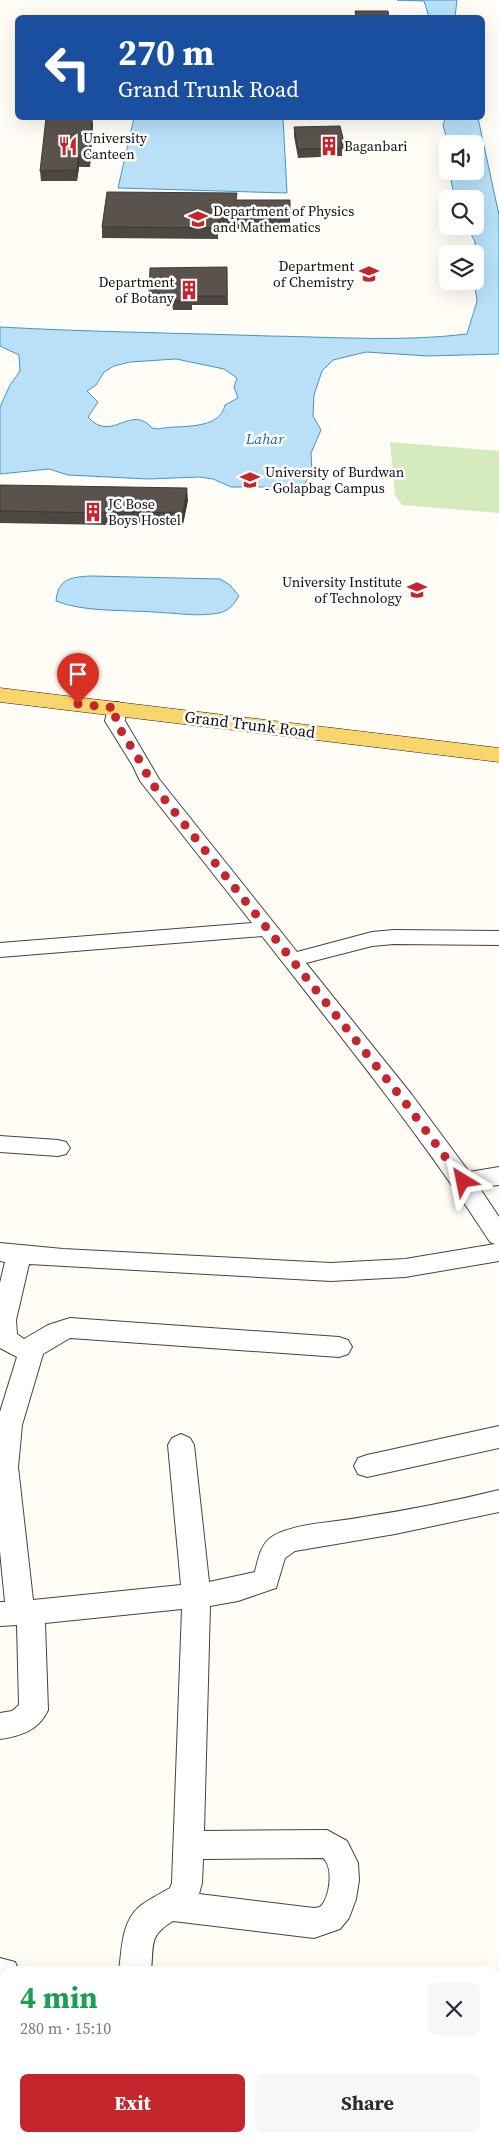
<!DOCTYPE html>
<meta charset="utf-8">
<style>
:root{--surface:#fff;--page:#f7f7f7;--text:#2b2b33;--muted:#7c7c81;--accent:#c4262e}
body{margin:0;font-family:"Source Serif 4",serif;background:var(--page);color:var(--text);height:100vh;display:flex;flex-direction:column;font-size:19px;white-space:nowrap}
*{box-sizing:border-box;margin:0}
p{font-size:16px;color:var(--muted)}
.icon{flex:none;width:28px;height:28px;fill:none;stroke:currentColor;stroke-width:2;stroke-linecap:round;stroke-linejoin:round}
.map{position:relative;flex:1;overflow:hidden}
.drawer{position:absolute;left:0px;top:1966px;width:500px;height:176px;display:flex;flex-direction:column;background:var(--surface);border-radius:15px 15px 0 0;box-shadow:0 5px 20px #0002}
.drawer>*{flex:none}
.guide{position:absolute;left:15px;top:15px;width:470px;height:105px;border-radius:8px;box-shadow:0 5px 20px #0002;background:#1a4fa0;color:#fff;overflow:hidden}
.controls{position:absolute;left:439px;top:135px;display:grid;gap:10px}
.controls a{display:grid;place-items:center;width:45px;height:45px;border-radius:8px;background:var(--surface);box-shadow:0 5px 20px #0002;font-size:25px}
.pin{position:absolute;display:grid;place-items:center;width:42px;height:42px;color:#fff;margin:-51px -21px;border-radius:50% 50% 50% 0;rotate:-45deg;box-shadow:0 0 5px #0007}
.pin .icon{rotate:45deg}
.me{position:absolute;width:55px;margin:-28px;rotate:325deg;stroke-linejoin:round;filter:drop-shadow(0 0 4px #0008)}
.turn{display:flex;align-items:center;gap:18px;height:105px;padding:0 20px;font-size:22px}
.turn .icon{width:65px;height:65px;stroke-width:2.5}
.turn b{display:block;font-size:35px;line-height:42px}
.round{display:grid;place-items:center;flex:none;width:52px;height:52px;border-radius:8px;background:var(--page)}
.head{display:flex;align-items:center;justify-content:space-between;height:85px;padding:0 20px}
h1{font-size:30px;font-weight:700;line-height:38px;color:#1e9e55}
.action{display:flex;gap:10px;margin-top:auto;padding:10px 20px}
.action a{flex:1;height:58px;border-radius:8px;background:var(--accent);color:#fff;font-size:20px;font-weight:700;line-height:58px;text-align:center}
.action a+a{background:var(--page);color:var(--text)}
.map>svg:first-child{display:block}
</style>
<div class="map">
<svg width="499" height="2142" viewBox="0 0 499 2142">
<rect width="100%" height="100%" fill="#fffdf5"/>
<polygon fill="#d5ebbd" points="390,442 499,451 499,513 402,505 395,495"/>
<g fill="#b9e0f7" stroke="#3f96cf" fill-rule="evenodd">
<polygon points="397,0 457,0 455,17 429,17 424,1"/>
<polygon points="134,118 283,118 287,193 118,188"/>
<path d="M445,118H478L499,215V354L428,356L366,352L333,360L322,371L314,395L313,416L321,430L311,453L312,471L302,489L290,487H231L213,479L199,477L148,479L68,475L49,469L0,474V407L10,385L20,371L19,355L0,346V327C90,332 180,333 270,336C335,337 402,342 467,334L477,301L474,281L475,242L467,226H475V199H455L449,171H475V144H448L443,125ZM176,359L224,369L237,378L234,387L238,398L225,405C219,432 179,424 158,429L152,428C130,403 112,444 88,417L98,402L87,391L96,385L104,372L114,366L130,362Z"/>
<path d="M91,576L220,579L230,585L239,596C234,604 229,611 219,613C199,617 175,613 154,612C125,610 82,612 56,601C58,578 72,577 91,576Z"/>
</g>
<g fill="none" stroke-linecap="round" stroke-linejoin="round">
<defs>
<g id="minor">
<path d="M117,702L124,704L126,708L125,721L159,779L297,952L372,932L394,930L499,931V945L394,944L372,946L306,963L412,1095L469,1172L499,1167V1185L479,1187L499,1217V1261L405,1277L331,1281L29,1264L16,1320L17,1334L24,1339L48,1325L70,1318L339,1337L348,1340L352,1347L348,1354L339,1357L70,1338L43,1354L22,1425L18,1467L33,1600L181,1585L168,1445L172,1438L181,1434L190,1438L194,1445L209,1582L255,1572C258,1559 261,1543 273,1536C294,1523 339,1522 363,1517C409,1510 454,1501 499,1490V1512L395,1534L295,1551L285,1558L276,1588L238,1601L210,1606L204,1831L327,1830L347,1841L358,1863L359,1880L356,1899L349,1918L340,1929L314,1938L173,1921C148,1936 154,1945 151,1971H119C122,1950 121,1923 139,1907C147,1900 160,1894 170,1888L172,1883L182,1609L45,1623L48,1710C39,1730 21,1736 0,1739V1713L12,1711L19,1705L17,1625L0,1626V1602H5L0,1551V1412L17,1357L0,1348V1283L5,1262L0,1261V1243L63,1249L331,1263L405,1259L495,1244L490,1242C421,1135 341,1037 262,936L0,957V943L252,923L140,781L133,766L105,721L108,708L110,704ZM323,1858C334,1867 330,1898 320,1907L314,1908L199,1894L202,1883L203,1859Z"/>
<polygon points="0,1136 58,1140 66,1142 70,1148 66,1154 58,1156 0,1152"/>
<polygon points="499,1426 499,1448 367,1477 358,1474 354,1466 358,1458 367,1455"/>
<polygon points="0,1958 15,1962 19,1971 5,1971 4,1988 0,1988"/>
<polygon points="118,2138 151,2138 153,2142 119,2142"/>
</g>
<polygon id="primary" points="0,688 499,748 499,762 0,702"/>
</defs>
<use href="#minor" stroke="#444" stroke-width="2"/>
<use href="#primary" stroke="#222" stroke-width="1"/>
<use href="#minor" fill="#fff" fill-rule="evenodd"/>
<use href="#primary" fill="#f9d66b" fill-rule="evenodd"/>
</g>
<g fill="#4d4742">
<polygon points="93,124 90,167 79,167 77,181 41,181 40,171"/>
<polygon points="294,127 344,142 344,151 342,151 342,156 298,158 294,136"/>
<polygon points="237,200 290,200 290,228 218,229 218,239 102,238 102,227"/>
<polygon points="227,267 228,305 192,305 192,310 173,310 172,303 149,303 149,294"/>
<polygon points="0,485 188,500 183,524 110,525 0,523"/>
</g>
<g fill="#3f3936">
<polygon points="92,118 93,124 90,167 89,156"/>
<polygon points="78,156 79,167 77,181 77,170"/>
<polygon points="187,488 188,500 183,524 183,512"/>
</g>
<g fill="#5a524d" stroke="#3f3936">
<polygon points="355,11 388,11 389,18 356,18"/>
<polygon points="46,118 92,118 89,156 78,156 77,170 40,171"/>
<polygon points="340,126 344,142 341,142 342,148 298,149 294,127"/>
<polygon points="107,192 237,193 236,200 290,200 290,217 218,218 218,228 102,227"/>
<polygon points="227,267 227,296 192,296 192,301 172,301 173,294 149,294 150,268"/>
<polygon points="0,485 187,488 183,512 109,513 0,511"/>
</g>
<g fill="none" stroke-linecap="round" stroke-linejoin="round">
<polyline stroke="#c4262e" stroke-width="9" stroke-dasharray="0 16.2" points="78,704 117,708 115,721 143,766 150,781 404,1101 463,1181"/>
</g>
<defs>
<symbol id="restaurant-bare" viewBox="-9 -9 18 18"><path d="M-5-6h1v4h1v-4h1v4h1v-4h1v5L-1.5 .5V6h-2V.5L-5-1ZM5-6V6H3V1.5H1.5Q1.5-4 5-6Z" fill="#c4262e" stroke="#fff" stroke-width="2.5" paint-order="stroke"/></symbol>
<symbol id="building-bare" viewBox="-9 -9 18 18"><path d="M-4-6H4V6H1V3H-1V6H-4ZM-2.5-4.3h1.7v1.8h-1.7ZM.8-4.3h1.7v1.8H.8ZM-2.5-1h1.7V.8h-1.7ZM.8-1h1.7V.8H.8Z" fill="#c4262e" stroke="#fff" stroke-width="2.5" paint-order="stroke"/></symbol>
<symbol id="university-bare" viewBox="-9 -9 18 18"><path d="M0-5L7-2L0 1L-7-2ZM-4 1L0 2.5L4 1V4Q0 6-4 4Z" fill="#c4262e" stroke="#fff" stroke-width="2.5" paint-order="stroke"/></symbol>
</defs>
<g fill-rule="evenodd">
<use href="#restaurant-bare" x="54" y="132" width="28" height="28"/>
<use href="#building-bare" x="315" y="132" width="28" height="28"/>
<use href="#university-bare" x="184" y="205" width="28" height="28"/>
<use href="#university-bare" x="355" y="260" width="28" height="28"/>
<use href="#building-bare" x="175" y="276" width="28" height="28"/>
<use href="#university-bare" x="236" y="466" width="28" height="28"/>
<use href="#building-bare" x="79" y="498" width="28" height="28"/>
<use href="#university-bare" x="403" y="576" width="28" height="28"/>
</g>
<g text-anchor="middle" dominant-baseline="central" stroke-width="5" stroke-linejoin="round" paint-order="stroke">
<g font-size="14" fill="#111" stroke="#fff" text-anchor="start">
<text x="83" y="138">University<tspan x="83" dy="16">Canteen</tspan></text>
<text x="344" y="146">Baganbari</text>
<text x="213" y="211">Department of Physics<tspan x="213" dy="16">and Mathematics</tspan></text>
<text x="354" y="266" text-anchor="end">Department<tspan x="354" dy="16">of Chemistry</tspan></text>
<text x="174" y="282" text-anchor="end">Department<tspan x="174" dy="16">of Botany</tspan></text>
<text x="265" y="472">University of Burdwan<tspan x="265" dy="16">- Golapbag Campus</tspan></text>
<text x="108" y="504">JC Bose<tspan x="108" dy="16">Boys Hostel</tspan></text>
<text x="402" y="582" text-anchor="end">University Institute<tspan x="402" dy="16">of Technology</tspan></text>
</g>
<g font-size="15" font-style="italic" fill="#1768a6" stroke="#fff">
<text x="265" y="438">Lahar</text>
</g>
<g font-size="16" fill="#111" stroke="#fff">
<text transform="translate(250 724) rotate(7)">Grand Trunk Road</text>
</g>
</g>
</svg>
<div class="controls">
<a><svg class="icon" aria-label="sound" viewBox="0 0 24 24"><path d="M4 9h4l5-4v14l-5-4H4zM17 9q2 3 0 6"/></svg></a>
<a><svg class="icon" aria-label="search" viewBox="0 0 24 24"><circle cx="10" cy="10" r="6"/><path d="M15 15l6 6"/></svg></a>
<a><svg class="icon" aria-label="layers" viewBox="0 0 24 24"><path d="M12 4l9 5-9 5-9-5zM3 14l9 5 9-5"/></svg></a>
</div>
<div class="pin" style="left:78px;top:704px;background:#d93025"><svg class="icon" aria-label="arrive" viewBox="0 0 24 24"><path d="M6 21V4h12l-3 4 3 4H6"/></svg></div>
<svg class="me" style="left:463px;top:1181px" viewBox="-20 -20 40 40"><path d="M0-17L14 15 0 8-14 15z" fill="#c4262e" stroke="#fff" stroke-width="4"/></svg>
<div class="guide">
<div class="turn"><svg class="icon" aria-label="left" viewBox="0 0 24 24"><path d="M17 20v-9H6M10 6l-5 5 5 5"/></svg><div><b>270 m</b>Grand Trunk Road</div></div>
</div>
<section class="drawer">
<div class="head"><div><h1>4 min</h1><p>280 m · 15:10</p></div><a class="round"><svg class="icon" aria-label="close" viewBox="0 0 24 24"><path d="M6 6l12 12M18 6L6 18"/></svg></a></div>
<div class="action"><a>Exit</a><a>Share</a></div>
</section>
</div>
